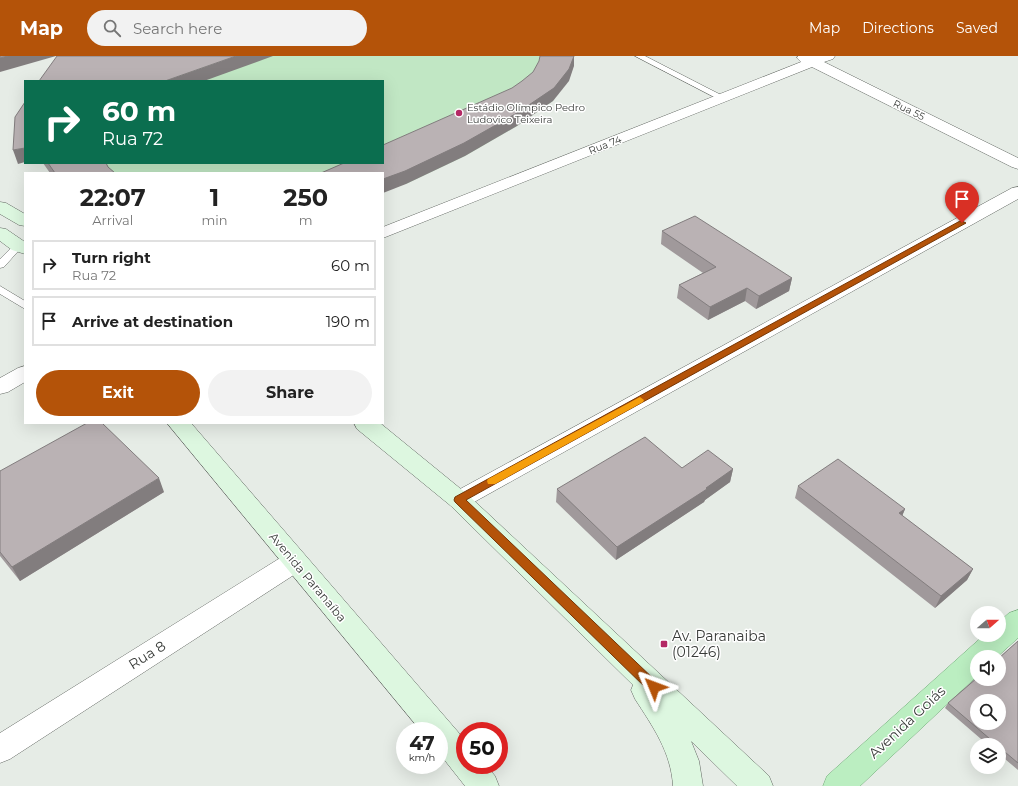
<!DOCTYPE html>
<meta charset="utf-8">
<style>
:root{--surface:#fff;--page:#f2f2f2;--text:#222;--muted:#767676;--line:#e0e0e0;--accent:#b45309}
body{margin:0;font-family:Montserrat,sans-serif;background:var(--page);color:var(--text);height:100vh;display:flex;flex-direction:column;font-size:15px;white-space:nowrap}
*{box-sizing:border-box;margin:0}
p{font-size:13px;color:var(--muted)}
.icon{flex:none;width:22px;height:22px;fill:none;stroke:currentColor;stroke-width:2;stroke-linecap:round;stroke-linejoin:round}
.map{position:relative;flex:1;overflow:hidden}
.drawer{position:absolute;left:24px;top:116px;width:360px;height:252px;display:flex;flex-direction:column;background:var(--surface);border-radius:0px;box-shadow:0 4px 16px #0002}
.drawer>*{flex:none}
.banner{position:absolute;left:24px;top:24px;width:360px;height:84px;border-radius:0px;box-shadow:0 4px 16px #0002;background:#0b6e4f;color:#fff;overflow:hidden}
.needle{width:26px;rotate:70deg}
.fabs{position:absolute;left:970px;top:550px;display:grid;gap:8px}
.fabs a{display:grid;place-items:center;width:36px;height:36px;border-radius:50%;background:var(--surface);box-shadow:0 4px 16px #0002;font-size:20px}
.speed{position:absolute;left:396px;top:666px;display:flex;gap:8px;font-size:20px;font-weight:700;text-align:center}
.speed>*{display:grid;place-content:center;width:52px;height:52px;border-radius:50%;background:var(--surface);box-shadow:0 4px 16px #0002;line-height:1}
.speed small{font-size:10px;font-weight:400}
.speed .limit{border:6px solid #d22;background:#fff;color:#111}
.pin{position:absolute;display:grid;place-items:center;width:34px;height:34px;color:#fff;margin:-41px -17px;border-radius:50% 50% 50% 0;rotate:-45deg;box-shadow:0 0 4px #0007}
.pin .icon{rotate:45deg}
.me{position:absolute;width:44px;margin:-22px;rotate:314deg;stroke-linejoin:round;filter:drop-shadow(0 0 3px #0008)}
.turn{display:flex;align-items:center;gap:14px;height:84px;padding:0 12px;font-size:18px}
.turn .icon{width:52px;height:52px;stroke-width:2.5}
.turn b{display:block;font-size:28px;line-height:34px}
.eta{display:flex;justify-content:space-evenly;align-items:center;height:68px;text-align:center}
.eta b{font-size:24px;font-weight:700;line-height:28px}
.action{display:flex;gap:8px;margin-top:auto;padding:8px 12px}
.action a{flex:1;height:46px;border-radius:24px;background:var(--accent);color:#fff;font-size:16px;font-weight:700;line-height:46px;text-align:center}
.action a+a{background:var(--page);color:var(--text)}
ul{padding:0;list-style:none}
li{display:flex;align-items:center;gap:12px;height:50px;margin:0 8px 6px;padding:0 4px;border:2px solid var(--line);border-radius:0px}
li div{flex:1}
li b{display:block;font-size:15px}
li em{font-style:normal}
header{display:flex;align-items:center;gap:24px;box-sizing:border-box;height:56px;padding:0 20px;background:var(--accent);color:#fff}
header strong{font-size:19px}
nav{display:flex;gap:22px;margin-inline-start:auto;font-size:14px}
.search{width:280px;height:36px;background:var(--page);display:flex;align-items:center;gap:10px;box-sizing:border-box;padding:0 14px;border-radius:22px;color:var(--muted);font-size:15px}
.map>svg:first-child{display:block}
</style>
<header>
<strong>Map</strong>
<div class="search"><svg class="icon" aria-label="search" viewBox="0 0 24 24"><circle cx="10" cy="10" r="6"/><path d="M15 15l6 6"/></svg>Search here</div>
<nav><a>Map</a><a>Directions</a><a>Saved</a></nav>
</header>
<div class="map">
<svg width="1018" height="730" viewBox="0 0 1018 730">
<rect width="100%" height="100%" fill="#e6ece6"/>
<polygon fill="#c1e7c4" points="86,0 571,0 553,45 517,70 465,100 406,128 383,117 50,117 46,107 383,107 383,25 54,25"/>
<g fill="none" stroke-linecap="round" stroke-linejoin="round">
<defs>
<g id="service">
<polygon points="635,0 645,0 727,42 726,44 720,44"/>
<polygon points="18,187 21,188 23,190 21,192 4,211 0,212 0,203 15,188"/>
<polygon points="0,230 25,245 25,253 0,238"/>
</g>
<g id="minor">
<polygon points="1018,131 1018,143 467,450 459,453 451,450 447,444 451,438 1012,132"/>
<polygon points="25,310 25,326 8,336 0,338 0,322 18,312"/>
<polygon points="294,496 303,499 307,506 303,513 10,703 0,707 0,677 285,499"/>
</g>
<polygon id="tertiary" points="798,0 835,0 833,3 824,6 1018,102 1018,113 1012,111 812,11 383,182 383,171 801,6 797,2"/>
<g id="secondary">
<polygon points="0,146 6,147 25,158 25,170 19,169 0,158"/>
<polygon points="0,172 6,173 25,186 25,198 12,194 0,185"/>
<polygon points="167,367 191,367 465,684 465,709 486,709 495,720 499,730 465,730 439,697 439,675 421,675"/>
<path d="M354,367H380L467,438L769,720L773,730H737L691,685L699,705L703,730H673C671,696 653,671 635,643L631,634L633,629L451,450L357,373Z"/>
</g>
<polygon id="primary" points="1018,554 1018,582 997,601 977,601 977,620 860,730 823,730 827,720 984,579 999,579 999,566 1009,557"/>
</defs>
<use href="#service" stroke="#616661" stroke-width="1"/>
<use href="#minor" stroke="#616661" stroke-width="1"/>
<use href="#tertiary" stroke="#616661" stroke-width="1"/>
<use href="#secondary" stroke="#616661" stroke-width="1"/>
<use href="#primary" stroke="#6fa876" stroke-width="1"/>
<use href="#service" fill="#fff" fill-rule="evenodd"/>
<use href="#minor" fill="#fff" fill-rule="evenodd"/>
<use href="#tertiary" fill="#fff" fill-rule="evenodd"/>
<use href="#secondary" fill="#ddf7e0" fill-rule="evenodd"/>
<use href="#primary" fill="#bbeec1" fill-rule="evenodd"/>
</g>
<g fill="#a0999b">
<polygon points="43,107 106,107 108,111 115,117 50,117"/>
<polygon points="662,175 792,222 789,235 756,253 745,245 708,264 677,242 679,229 703,217 661,188"/>
<polygon points="682,412 733,413 730,426 705,444 704,446 616,504 556,446 557,433"/>
<polygon points="0,415 164,436 20,525 0,500"/>
<polygon points="798,430 905,453 902,460 973,513 967,524 935,552 795,442"/>
<polygon points="1018,585 1018,714 999,698 999,689 988,689 945,652 948,647"/>
</g>
<g fill="#827d7e">
<polygon points="8,0 56,0 0,16 0,2"/>
<polygon points="236,0 273,0 204,25 165,25"/>
<polygon points="574,0 574,10 569,25 553,45 517,70 465,100 406,128 383,137 383,123"/>
<polygon points="25,92 25,106 18,108 13,94"/>
<polygon points="792,222 789,235 756,253 759,240"/>
<polygon points="747,232 745,245 708,264 710,251"/>
<polygon points="733,413 730,426 705,444 704,446 616,504 617,491"/>
<polygon points="159,422 164,436 20,525 12,511"/>
<polygon points="905,453 900,465 899,457"/>
<polygon points="973,513 967,524 935,552 941,540"/>
</g>
<g fill="#bab2b4" stroke="#827d7e" fill-rule="evenodd">
<polygon points="0,0 8,0 0,2"/>
<polygon points="57,0 236,0 165,25 39,25"/>
<polygon points="540,0 574,0 569,13 554,32 517,57 464,87 405,115 383,123 383,117 321,117 344,107 383,107 383,89 512,32 522,25 533,16 539,5"/>
<polygon points="25,46 25,92 13,94 15,61"/>
<polygon points="48,107 106,107 108,111 115,117 55,117"/>
<polygon points="695,160 792,222 759,240 747,232 710,251 679,229 716,211 662,175"/>
<polygon points="87,367 102,367 159,422 12,511 0,496 0,415"/>
<polygon points="645,381 682,412 708,394 733,413 706,432 707,433 617,491 557,433"/>
<polygon points="838,403 905,453 899,457 973,513 941,540 798,430"/>
<path d="M1018,585V707L999,691V689H997L948,647L977,622V623H999V602ZM977,645H999V667H977Z"/>
</g>
<polygon fill="#b45309" stroke="#753606" points="960,165 962,165 966,167 466,444 658,627 659,631 658,635 654,636 649,635 455,446 454,444 455,441"/>
<polygon fill="#f59e0b" points="640,341 644,344 643,346 495,428 488,428 487,425 488,423"/>
<g fill="#b42965" stroke="#fff" stroke-width="1.5">
<circle cx="459" cy="57" r="4"/>
<rect x="660" y="584" width="8" height="8" rx="2"/>
</g>
<g text-anchor="middle" dominant-baseline="central" stroke-width="3" stroke-linejoin="round" paint-order="stroke">
<g font-size="10" fill="#383b38" stroke="#fff" text-anchor="start">
<text x="467" y="51">Estádio Olímpico Pedro<tspan x="467" dy="12">Ludovico Teixeira</tspan></text>
</g>
<g font-size="10" fill="#383b38" stroke="#fff">
<text transform="translate(909 54) rotate(26)">Rua 55</text>
<text transform="translate(605 89) rotate(-21)">Rua 74</text>
</g>
<g font-size="12" fill="#383b38" stroke="#fff">
<text transform="translate(308 521) rotate(50)">Avenida Paranaíba</text>
</g>
<g font-size="14" fill="#383b38" stroke="#fff" text-anchor="start">
<text x="672" y="580">Av. Paranaiba<tspan x="672" dy="16">(01246)</tspan></text>
</g>
<g font-size="14" fill="#383b38" stroke="#fff">
<text transform="translate(147 599) rotate(-32)">Rua 8</text>
<text transform="translate(907 666) rotate(-43)">Avenida Goiás</text>
</g>
</g>
</svg>
<div class="fabs">
<a><svg class="needle" viewBox="-14 -14 28 28"><path d="M0-13l5 13h-10z" fill="#e53935"/><path d="M0 13l5-13h-10z" fill="#767676"/></svg></a>
<a><svg class="icon" aria-label="sound" viewBox="0 0 24 24"><path d="M4 9h4l5-4v14l-5-4H4zM17 9q2 3 0 6"/></svg></a>
<a><svg class="icon" aria-label="search" viewBox="0 0 24 24"><circle cx="10" cy="10" r="6"/><path d="M15 15l6 6"/></svg></a>
<a><svg class="icon" aria-label="layers" viewBox="0 0 24 24"><path d="M12 4l9 5-9 5-9-5zM3 14l9 5 9-5"/></svg></a>
</div>
<div class="speed"><div>47<small>km/h</small></div><div class="limit">50</div></div>
<div class="pin" style="left:962px;top:167px;background:#d93025"><svg class="icon" aria-label="arrive" viewBox="0 0 24 24"><path d="M6 21V4h12l-3 4 3 4H6"/></svg></div>
<svg class="me" style="left:654px;top:631px" viewBox="-20 -20 40 40"><path d="M0-17L14 15 0 8-14 15z" fill="#b45309" stroke="#fff" stroke-width="4"/></svg>
<div class="banner">
<div class="turn"><svg class="icon" aria-label="right" viewBox="0 0 24 24"><path d="M7 20v-9h11M14 6l5 5-5 5"/></svg><div><b>60 m</b>Rua 72</div></div>
</div>
<section class="drawer">
<div class="eta">
<div><b>22:07</b><p>Arrival</p></div>
<div><b>1</b><p>min</p></div>
<div><b>250</b><p>m</p></div>
</div>
<ul>
<li><svg class="icon" aria-label="right" viewBox="0 0 24 24"><path d="M7 20v-9h11M14 6l5 5-5 5"/></svg><div><b>Turn right</b><p>Rua 72</p></div><em>60 m</em></li>
<li><svg class="icon" aria-label="arrive" viewBox="0 0 24 24"><path d="M6 21V4h12l-3 4 3 4H6"/></svg><div><b>Arrive at destination</b></div><em>190 m</em></li>
</ul>
<div class="action"><a>Exit</a><a>Share</a></div>
</section>
</div>
